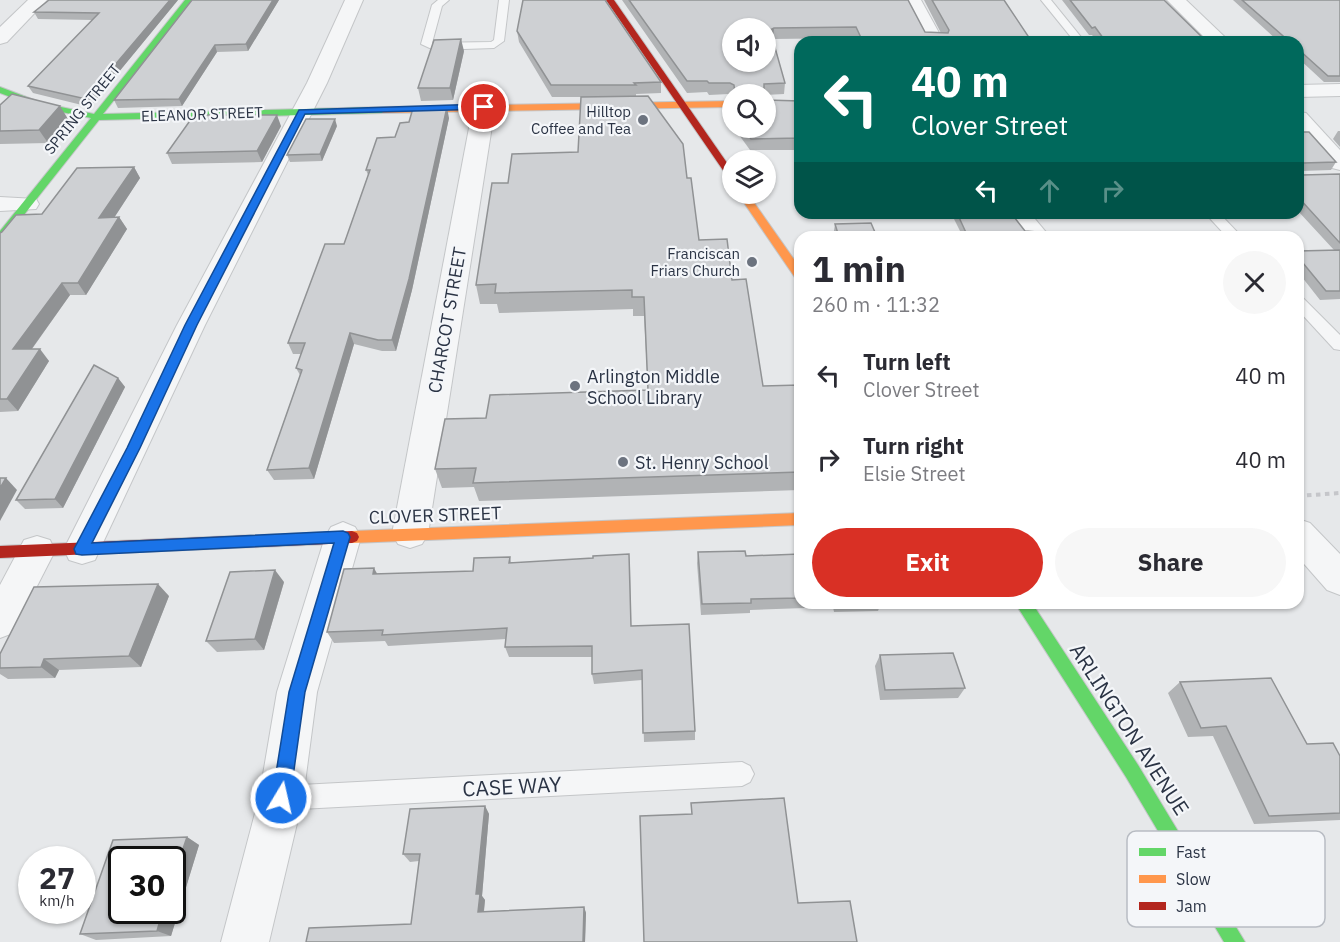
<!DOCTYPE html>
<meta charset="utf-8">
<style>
:root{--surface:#fff;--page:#f7f7f7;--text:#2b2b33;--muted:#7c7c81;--accent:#d93025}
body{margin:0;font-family:"IBM Plex Sans",sans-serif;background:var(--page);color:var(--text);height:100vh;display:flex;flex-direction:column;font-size:22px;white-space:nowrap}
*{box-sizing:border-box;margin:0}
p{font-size:20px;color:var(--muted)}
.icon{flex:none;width:33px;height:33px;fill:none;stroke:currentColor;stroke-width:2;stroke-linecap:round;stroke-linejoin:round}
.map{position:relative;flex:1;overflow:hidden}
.side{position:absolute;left:794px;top:231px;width:510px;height:378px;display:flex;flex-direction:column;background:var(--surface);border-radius:18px;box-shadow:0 2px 4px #0004}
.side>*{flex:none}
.banner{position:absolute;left:794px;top:36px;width:510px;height:183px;border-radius:18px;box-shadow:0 2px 4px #0004;background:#00695c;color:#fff;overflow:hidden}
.tools{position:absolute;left:722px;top:18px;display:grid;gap:12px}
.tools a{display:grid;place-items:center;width:54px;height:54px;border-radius:50%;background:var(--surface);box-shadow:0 2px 4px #0004;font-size:30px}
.speed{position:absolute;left:18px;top:846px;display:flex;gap:12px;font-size:30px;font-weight:700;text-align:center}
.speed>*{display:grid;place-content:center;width:78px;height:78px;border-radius:50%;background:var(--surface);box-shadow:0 2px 4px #0004;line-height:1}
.speed small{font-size:15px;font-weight:400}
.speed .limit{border:3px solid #111;border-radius:9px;background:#fff;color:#111}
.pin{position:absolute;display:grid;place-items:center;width:51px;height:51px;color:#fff;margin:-26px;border:3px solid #fff;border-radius:50%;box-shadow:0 2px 6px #0007}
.me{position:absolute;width:66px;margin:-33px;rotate:9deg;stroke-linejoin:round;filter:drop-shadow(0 0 4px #0008)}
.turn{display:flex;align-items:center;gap:21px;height:126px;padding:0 18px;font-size:27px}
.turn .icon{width:78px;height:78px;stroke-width:2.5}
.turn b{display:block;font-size:42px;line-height:51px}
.lanes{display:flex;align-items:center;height:57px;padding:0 18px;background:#0003;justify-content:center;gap:30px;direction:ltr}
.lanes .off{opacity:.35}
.round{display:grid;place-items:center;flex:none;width:63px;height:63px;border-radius:32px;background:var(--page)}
.headline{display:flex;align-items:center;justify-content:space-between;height:102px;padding:0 18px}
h1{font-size:36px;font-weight:700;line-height:45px}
.action{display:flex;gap:12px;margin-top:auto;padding:12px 18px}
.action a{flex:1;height:69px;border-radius:36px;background:var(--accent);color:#fff;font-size:24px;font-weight:700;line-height:69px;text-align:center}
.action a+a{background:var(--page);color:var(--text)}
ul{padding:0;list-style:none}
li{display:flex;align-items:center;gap:18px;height:84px;padding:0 18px}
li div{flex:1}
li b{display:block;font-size:22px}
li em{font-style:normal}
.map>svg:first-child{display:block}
</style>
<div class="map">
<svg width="1340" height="942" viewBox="0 0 1340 942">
<rect width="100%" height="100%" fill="#e6e8ea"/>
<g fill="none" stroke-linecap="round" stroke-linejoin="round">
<defs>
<g id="lane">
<polygon points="438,0 449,0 442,6 432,43 491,42 494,40 499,0 509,0 504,41 494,48 434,50 421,44 432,5"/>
<polygon points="1041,0 1051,0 1085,42 1075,42"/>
<polygon points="1205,213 1219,213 1242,237 1227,237"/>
<polygon points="1298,296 1303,298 1340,335 1340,350 1334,349 1298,310"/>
<polygon points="742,762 750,766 754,774 750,782 742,786 281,810 273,806 269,798 273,790 281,786"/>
</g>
<g id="street">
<polygon points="28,0 47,0 7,42 0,44 0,27"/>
<polygon points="345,0 363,0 327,83 205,325 100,549 95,560 82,564 69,560 64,549 177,325 307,83"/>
<polygon points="903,0 921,0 944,42 924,42"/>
<polygon points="1167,0 1186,0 1230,42 1209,42"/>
<polygon points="1340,84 1340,96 1298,97 1298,85"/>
<polygon points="484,101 491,103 495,107 428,534 422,544 410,548 398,544 392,534 473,107 477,103"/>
<polygon points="1298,112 1306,113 1340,150 1340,170 1332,168 1298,130"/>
<polygon points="0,197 36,199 39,204 36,209 0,211"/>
<polygon points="1005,213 1030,213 1050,237 1024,237"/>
<polygon points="1298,519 1310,523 1340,554 1340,595 1327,590 1298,557"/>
<polygon points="343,522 355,527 361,537 317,692 303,798 269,942 221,942 259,798 277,692 325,537 331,527"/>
<polygon points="37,536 50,540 55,551 13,633 0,638 0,585 24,540"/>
</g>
<g id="fast">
<polygon points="185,0 193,0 103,114 383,107 387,110 383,113 99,120 4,240 0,241 0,231 91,118 37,107 0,93 0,87 42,103 94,114"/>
<polygon points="1015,603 1032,603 1138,765 1245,942 1224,942 1126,777"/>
</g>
<g id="slow">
<polygon points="732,101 732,107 383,113 379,110 383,107"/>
<polygon points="738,194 748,194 800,268 800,280 796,279"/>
<polygon points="800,513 800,525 352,543 347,541 345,537 347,533 352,531"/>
</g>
<g id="jam">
<polygon points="606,0 614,0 732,170 732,180 729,179"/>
<polygon points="352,531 357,533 359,537 357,541 352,543 0,558 0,546"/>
</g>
</defs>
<use href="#lane" stroke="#c4c6c8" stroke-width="2"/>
<use href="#street" stroke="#c4c6c8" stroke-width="2"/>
<use href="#fast" stroke="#c4c6c8" stroke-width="2"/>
<use href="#slow" stroke="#c4c6c8" stroke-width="2"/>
<use href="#jam" stroke="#c4c6c8" stroke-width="2"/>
<polyline stroke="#c5c6ca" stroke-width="4" stroke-dasharray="4.5 4.5" stroke-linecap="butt" points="1298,496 1340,493"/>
<use href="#lane" fill="#f5f6f7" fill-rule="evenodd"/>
<use href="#street" fill="#f5f6f7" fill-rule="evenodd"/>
<use href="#fast" fill="#63d668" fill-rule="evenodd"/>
<use href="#slow" fill="#ff974d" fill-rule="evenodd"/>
<use href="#jam" fill="#b3261e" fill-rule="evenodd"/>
</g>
<g fill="#b1b3b5">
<polygon points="178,0 90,107 33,93 28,86 93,20 38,19 34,12"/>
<polygon points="192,0 279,0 248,51 217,52 182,106 118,108 114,100"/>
<polygon points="622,0 908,0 925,32 941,33 924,0 1004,0 1032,42 856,42 854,38 773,39 785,83 784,94 765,95 765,94 732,94 732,96 729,94 709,95 707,92 687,93"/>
<polygon points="1062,0 1164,0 1207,42 1098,42 1092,35 1089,35"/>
<polygon points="1233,0 1340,0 1340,82 1324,82 1298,58 1298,42 1279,42"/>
<polygon points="517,31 661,82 661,93 636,94 636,96 687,178 699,240 732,280 763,386 800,385 800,490 479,501 474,487 442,488 435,469 486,418 648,390 644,316 633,316 633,309 499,313 497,304 480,304 476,285 508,183 578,152 606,97 552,97 519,42"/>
<polygon points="464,51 453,100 421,101 418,88"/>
<polygon points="766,100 800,101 800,150 750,150 734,128 765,128"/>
<polygon points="0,105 68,119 48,143 0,144"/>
<polygon points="449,118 412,290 396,351 382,351 354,344 314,479 274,480 267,470 300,375 296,368 301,354 293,354 288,343 344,244 368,175 366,170 409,122"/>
<polygon points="281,126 262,162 172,164 167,153"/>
<polygon points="337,126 322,161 290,162 287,155"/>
<polygon points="1298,130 1336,162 1331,170 1301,171 1302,175 1340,174 1340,299 1320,300 1298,272 1298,257 1334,250 1298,211"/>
<polygon points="1338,131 1340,131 1340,147 1333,139"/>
<polygon points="134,167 140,178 114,218 119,217 127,229 86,295 70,295 32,349 49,361 18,411 0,412 0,233 42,214"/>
<polygon points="951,213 1011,213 1025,231 1040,237 963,237"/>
<polygon points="835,224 877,237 833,237"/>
<polygon points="118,378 125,387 63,508 25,509 16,500"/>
<polygon points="698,552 746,556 800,554 800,603 881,603 878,611 834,612 833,607 750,610 750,613 701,615 697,563"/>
<polygon points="510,557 511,562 630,566 631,626 695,731 695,740 644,742 642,680 594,684 592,674 592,657 509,657 505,647 506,639 388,646 385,641 334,643 327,632 378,574 473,571"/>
<polygon points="284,582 264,650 217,652 206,641"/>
<polygon points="169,596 141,667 59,670 55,678 8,679 0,674 0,654"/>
<polygon points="1088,603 1188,603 1186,605 1090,609"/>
<polygon points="880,655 965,688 958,698 880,700 875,666"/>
<polygon points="1180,682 1307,744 1340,756 1340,820 1254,824 1213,736 1188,737 1168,693"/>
<polygon points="485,806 489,814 482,896 485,900 484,912 584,907 586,913 585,942 306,942 411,924 419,861 410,862 403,854"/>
<polygon points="187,837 199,845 171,936 96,940 80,934"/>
</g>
<g fill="#909294">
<polygon points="170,0 178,0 90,107 86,99"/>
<polygon points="273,0 279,0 248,51 246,44"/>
<polygon points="774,28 773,39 769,41 770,30"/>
<polygon points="461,39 464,51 453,100 450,88"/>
<polygon points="215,45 217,52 182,106 179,99"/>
<polygon points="60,106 68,119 48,143 39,130"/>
<polygon points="447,107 449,118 412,290 396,351 392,340"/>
<polygon points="277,115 281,126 262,162 257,151"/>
<polygon points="335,119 337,126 322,161 320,154"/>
<polygon points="134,167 140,178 106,230 99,218"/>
<polygon points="119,217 127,229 86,295 78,283"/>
<polygon points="62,283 70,295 23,361 13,349"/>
<polygon points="350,333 354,344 314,479 309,468"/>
<polygon points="40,349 49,361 18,411 7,399"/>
<polygon points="118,378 125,387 63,508 55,499"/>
<polygon points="6,478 17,490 0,521 0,488"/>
<polygon points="374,568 380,579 373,574"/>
<polygon points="275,570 284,582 264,650 255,639"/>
<polygon points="158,584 169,596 141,667 129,656"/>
<polygon points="44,659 59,670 55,678 41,667"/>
<polygon points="485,806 489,814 482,896 485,900 483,918 478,912 476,894"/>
<polygon points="187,837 199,845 171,936 157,931 163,910 172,910 172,881"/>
<polygon points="584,907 586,913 585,942 583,942"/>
</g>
<g fill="#ced0d3" stroke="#909294" stroke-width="1.5" fill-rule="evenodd">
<polygon points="49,0 170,0 86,99 28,86 99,13 34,12"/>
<polygon points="192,0 273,0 246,44 215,45 179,99 114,100"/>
<polygon points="523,0 605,0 661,82 634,83 636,85 551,85 517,31"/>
<path d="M629,0H908L925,32L948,33L949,30L932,0H1004L1032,42H863L856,27L774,28L770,30L785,83L764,84V94H735L734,85L730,83H709L707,81H687ZM732,28H765V62H732Z"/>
<polygon points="1070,0 1164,0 1207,42 1106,42 1095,27 1092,28"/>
<polygon points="1242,0 1340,0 1340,76 1328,76 1298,49 1298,42 1290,42"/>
<polygon points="461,39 450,88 418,88 434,40"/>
<polygon points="12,94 60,106 39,130 0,131 0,105"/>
<polygon points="648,96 683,144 687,178 691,178 699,240 727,239 732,280 746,279 763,386 800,385 800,472 473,483 476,468 435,469 445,419 486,418 490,395 648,390 644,297 632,297 632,290 495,293 496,284 476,285 492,183 508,183 512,154 578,152 581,97"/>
<polygon points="765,99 766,100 800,101 800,138 751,139 743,128 765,128"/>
<polygon points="447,107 409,279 392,340 378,340 350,333 309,468 267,470 302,370 296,368 305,343 288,343 325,244 344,244 370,170 366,170 377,138 395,137 400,123 409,122 413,108"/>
<polygon points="194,115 277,115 257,151 167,153"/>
<polygon points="306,119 335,119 320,154 287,155"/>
<polygon points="1298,130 1299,132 1309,132 1336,162 1303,163 1301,165 1302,175 1340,174 1340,243 1298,197"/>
<polygon points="134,167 99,218 119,217 78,283 62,283 13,349 40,349 7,399 0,399 0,233 2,232 16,215 42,214 77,168"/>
<polygon points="957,213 1011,213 1025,231 1037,232 1040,237 968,237"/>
<polygon points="871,223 877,237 839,237 835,224"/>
<polygon points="1340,250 1340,291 1326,291 1298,257 1298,251"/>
<polygon points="94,365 118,378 55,499 16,500"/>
<polygon points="0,478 6,478 0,488"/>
<polygon points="745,551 746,556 800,554 800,598 751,599 751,603 702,604 698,552"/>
<polygon points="629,554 631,626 689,624 695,731 643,733 642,670 592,674 592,646 505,647 507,628 382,635 383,630 327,632 344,569 374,568 373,574 473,571 474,558 510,557 509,563 593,558 593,556"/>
<polygon points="275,570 255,639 206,641 230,572"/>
<polygon points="158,584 129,656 44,659 41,667 0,668 0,654 34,587"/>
<polygon points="953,653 965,688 885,690 880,655"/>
<polygon points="1271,678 1307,744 1333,743 1340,756 1340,813 1269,816 1226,726 1201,728 1180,682"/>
<polygon points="784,798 798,903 850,901 857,942 644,942 640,816 692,814 691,803"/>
<polygon points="485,806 476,894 480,894 478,912 584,907 583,942 306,942 309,928 411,924 420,854 403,854 410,809"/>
<polygon points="187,837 172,881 172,860 122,860 122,910 163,910 157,931 80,934 113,840"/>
</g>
<polygon fill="#1a73e8" stroke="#114b97" stroke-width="1.5" points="484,104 488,107 487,109 305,114 197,325 140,448 92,543 343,531 348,533 350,537 305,692 290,798 288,804 281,807 275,804 272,798 289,692 334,543 82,555 76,554 74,549 127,448 185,325 299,110"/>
<g fill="#6c737f" stroke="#f4f6f9" stroke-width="2">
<circle cx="643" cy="120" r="6"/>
<circle cx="752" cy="262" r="6"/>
<circle cx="575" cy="386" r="6"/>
<circle cx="623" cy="462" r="6"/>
</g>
<g text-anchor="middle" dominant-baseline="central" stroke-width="4.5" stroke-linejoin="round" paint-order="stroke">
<g font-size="15" fill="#2b3445" stroke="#f4f6f9">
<text transform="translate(82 109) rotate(-51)">SPRING STREET</text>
<text transform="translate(202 114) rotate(-2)">ELEANOR STREET</text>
</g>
<g font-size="15" fill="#2b3445" stroke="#f4f6f9" text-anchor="end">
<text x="631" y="111">Hilltop<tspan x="631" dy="17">Coffee and Tea</tspan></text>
<text x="740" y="253">Franciscan<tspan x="740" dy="17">Friars Church</tspan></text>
</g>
<g font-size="18" fill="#2b3445" stroke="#f4f6f9">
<text transform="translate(447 320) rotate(-80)">CHARCOT STREET</text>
<text transform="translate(435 515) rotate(-2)">CLOVER STREET</text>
</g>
<g font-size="18" fill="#2b3445" stroke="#f4f6f9" text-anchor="start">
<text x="587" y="376">Arlington Middle<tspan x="587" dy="21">School Library</tspan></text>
<text x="635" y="462">St. Henry School</text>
</g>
<g font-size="21" fill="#2b3445" stroke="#f4f6f9">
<text transform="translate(1130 729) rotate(57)">ARLINGTON AVENUE</text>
<text transform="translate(512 786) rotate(-3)">CASE WAY</text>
</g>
</g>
<rect x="1127" y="831" width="198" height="96" rx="9" fill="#f4f6f9" stroke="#b8bcc3" stroke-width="1.5"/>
<rect x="1139" y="848" width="27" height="8" fill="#63d668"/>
<rect x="1139" y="875" width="27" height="8" fill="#ff974d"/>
<rect x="1139" y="902" width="27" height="8" fill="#b3261e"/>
<g font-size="16" fill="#2b3445">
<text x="1176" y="858">Fast</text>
<text x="1176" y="885">Slow</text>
<text x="1176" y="912">Jam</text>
</g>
</svg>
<div class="tools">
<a><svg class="icon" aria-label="sound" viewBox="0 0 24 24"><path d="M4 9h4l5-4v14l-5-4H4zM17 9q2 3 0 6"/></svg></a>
<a><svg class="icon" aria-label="search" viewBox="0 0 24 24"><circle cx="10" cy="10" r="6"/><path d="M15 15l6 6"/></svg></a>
<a><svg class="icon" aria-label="layers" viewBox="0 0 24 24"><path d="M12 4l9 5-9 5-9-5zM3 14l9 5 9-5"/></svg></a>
</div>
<div class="speed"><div>27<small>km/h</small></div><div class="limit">30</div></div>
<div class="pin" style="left:484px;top:107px;background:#d93025"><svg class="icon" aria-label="arrive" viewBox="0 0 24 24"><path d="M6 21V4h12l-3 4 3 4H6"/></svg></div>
<svg class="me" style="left:281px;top:798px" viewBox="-20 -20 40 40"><circle r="17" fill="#1a73e8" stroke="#fff" stroke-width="3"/><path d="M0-11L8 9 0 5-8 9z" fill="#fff"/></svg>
<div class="banner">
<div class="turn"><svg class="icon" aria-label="left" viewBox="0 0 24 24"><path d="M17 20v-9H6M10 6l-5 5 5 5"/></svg><div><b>40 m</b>Clover Street</div></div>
<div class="lanes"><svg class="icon" aria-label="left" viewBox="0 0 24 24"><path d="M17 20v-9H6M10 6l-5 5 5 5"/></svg><svg class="icon off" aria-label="ahead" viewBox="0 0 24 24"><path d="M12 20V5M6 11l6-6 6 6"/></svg><svg class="icon off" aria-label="right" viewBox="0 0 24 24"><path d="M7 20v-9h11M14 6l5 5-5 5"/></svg></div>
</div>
<section class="side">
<div class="headline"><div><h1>1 min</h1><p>260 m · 11:32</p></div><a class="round"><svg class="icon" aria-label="close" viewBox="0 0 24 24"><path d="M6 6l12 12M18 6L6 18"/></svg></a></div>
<ul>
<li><svg class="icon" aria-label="left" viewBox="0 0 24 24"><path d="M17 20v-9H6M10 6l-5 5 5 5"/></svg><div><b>Turn left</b><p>Clover Street</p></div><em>40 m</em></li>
<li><svg class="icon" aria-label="right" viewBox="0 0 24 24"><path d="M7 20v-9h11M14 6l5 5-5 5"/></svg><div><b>Turn right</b><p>Elsie Street</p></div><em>40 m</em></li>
</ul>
<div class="action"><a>Exit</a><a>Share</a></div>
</section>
</div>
